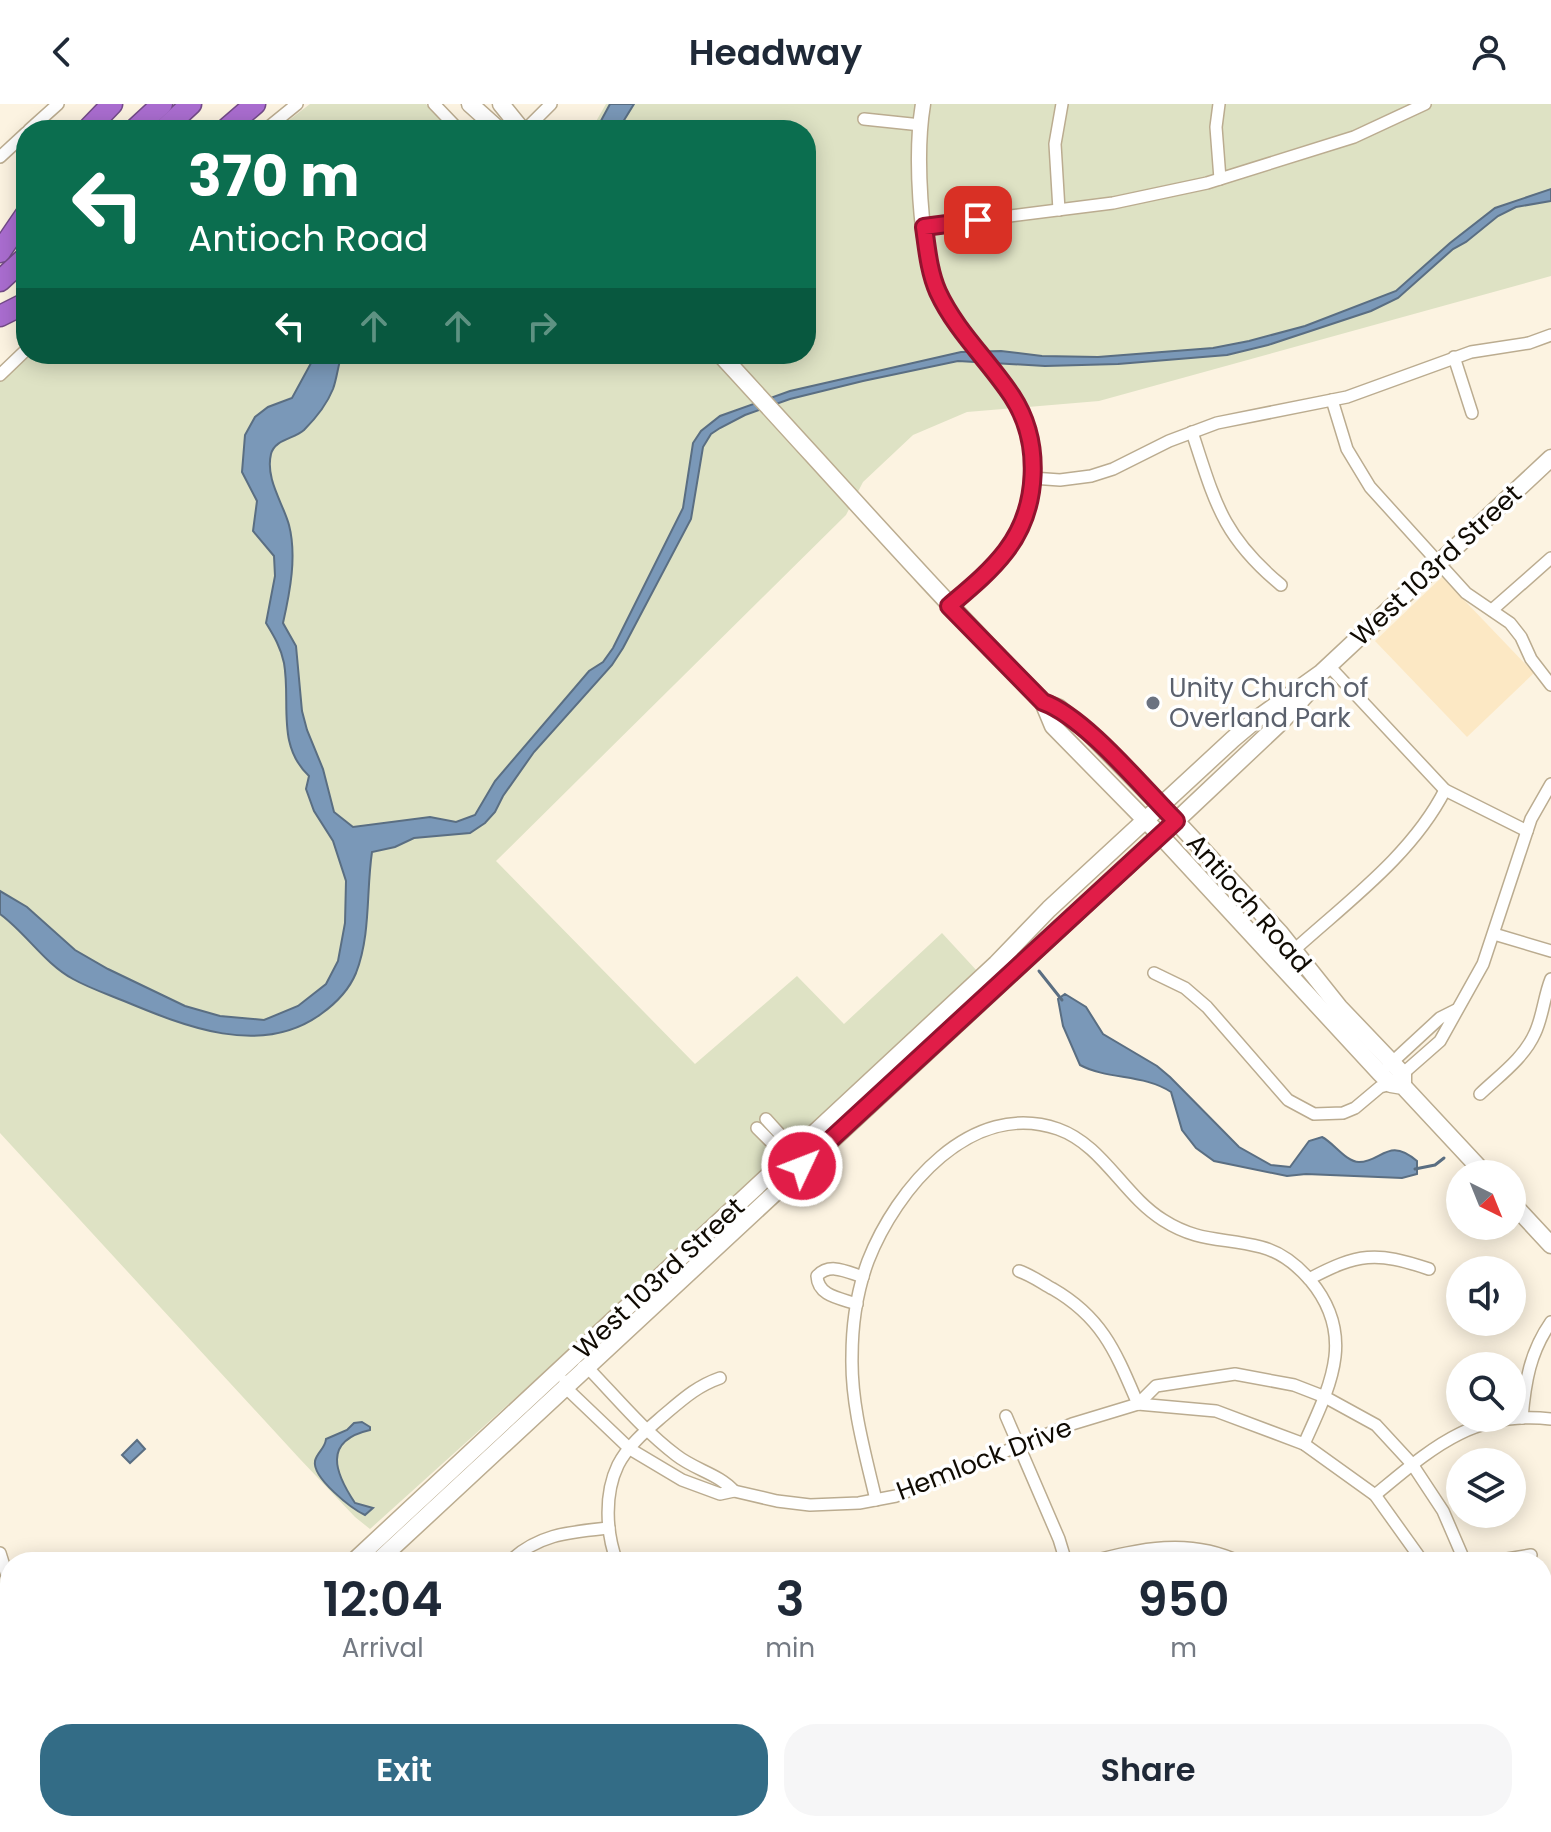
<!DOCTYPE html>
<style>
:root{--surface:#fff;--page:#f6f6f7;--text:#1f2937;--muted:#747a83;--accent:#336c86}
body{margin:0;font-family:Poppins,sans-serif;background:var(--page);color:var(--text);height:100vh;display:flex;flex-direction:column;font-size:30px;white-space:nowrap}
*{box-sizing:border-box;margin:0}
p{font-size:26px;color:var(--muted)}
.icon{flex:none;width:44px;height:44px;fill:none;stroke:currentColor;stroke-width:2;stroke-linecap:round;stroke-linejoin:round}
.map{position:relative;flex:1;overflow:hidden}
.drawer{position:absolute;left:0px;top:1448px;width:1552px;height:280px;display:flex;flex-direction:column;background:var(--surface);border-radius:32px 32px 0 0;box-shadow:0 4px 20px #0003}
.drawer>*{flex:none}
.banner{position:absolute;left:16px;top:16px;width:800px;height:244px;border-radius:32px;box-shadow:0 4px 20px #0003;background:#0b6e4f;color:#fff;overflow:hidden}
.needle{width:52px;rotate:137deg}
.tools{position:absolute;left:1446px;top:1056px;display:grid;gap:16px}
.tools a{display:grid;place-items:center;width:80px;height:80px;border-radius:50%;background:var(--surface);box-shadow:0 4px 20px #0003;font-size:40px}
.pin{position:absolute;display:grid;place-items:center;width:68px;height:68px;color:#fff;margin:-34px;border-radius:16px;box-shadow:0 4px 12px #0006}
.me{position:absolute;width:88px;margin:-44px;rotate:47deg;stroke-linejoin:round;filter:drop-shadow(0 0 6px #0008)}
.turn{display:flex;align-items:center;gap:28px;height:168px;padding:0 40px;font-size:36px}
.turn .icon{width:104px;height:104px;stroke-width:2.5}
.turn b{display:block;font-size:56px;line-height:68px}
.lanes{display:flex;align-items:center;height:76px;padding:0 40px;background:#0003;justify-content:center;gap:40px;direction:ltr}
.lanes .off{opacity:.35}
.eta{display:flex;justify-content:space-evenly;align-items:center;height:136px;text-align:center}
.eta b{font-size:48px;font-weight:600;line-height:56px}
.button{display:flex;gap:16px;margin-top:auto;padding:16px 40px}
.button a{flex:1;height:92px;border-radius:32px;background:var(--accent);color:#fff;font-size:32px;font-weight:600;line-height:92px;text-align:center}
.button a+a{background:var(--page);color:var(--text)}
header{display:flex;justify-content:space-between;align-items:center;height:104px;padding:0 40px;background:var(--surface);font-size:36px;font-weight:600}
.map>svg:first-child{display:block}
</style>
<header><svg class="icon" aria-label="back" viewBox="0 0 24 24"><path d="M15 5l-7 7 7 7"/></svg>Headway<svg class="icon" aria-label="person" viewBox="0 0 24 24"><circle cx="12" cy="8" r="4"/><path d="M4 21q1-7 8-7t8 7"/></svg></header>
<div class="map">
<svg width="1551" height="1728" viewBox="0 0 1551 1728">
<rect width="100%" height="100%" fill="#fcf3e1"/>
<polygon fill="#fce8c4" points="1442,473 1534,569 1467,633 1375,537"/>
<g fill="#dee2c4">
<polygon points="310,0 426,0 451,26 276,26"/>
<polygon points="606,0 1551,0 1551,172 1099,297 967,308 913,331 863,378 846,411 496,757 695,960 797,872 844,920 942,829 978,868 687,1139 370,1425 355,1413 299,1354 0,1029 0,277 30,250 806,250 806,26 591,26"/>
<polygon points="0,1476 10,1520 10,1718 60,1718 49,1728 0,1728"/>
</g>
<g fill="#7a98b8" stroke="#5a6e82" stroke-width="2">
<polygon points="610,0 634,0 618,26 596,26"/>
<path d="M1551,85V97L1516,103L1498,112L1466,138L1453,145L1398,194L1371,207L1268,241L1227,251L1118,260L1045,262L958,257L863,277L790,295L745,311L720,324L711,330L703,343L691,415L623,544L612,561L534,648L503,692L495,708L485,719L470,729L414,734L395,743L372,748C366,788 371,830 356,869C349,886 335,900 321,910C261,954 184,922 124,897C107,890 89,884 73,875C45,860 26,829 0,810V787L27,803L75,846L108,865L185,902L220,912L264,916L298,902L326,880L338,857L345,819L346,777L333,737L314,707L306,685L309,672C276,641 291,599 284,559C281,544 274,532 266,519L275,472L274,452L253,427L257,397L242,368L245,331L255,313L268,303L292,294L316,250H342C338,261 337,274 333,285C327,300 315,315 304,326C294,335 275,335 271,350C265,375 283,399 289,421C297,452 290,488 283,519L296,542L302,607L307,626L323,665L334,708L353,723L430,713L456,718L475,711L495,677L589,567L603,558L613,544L683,404L693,339L701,327L720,312L790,287L961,248L1001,247L1042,252L1098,253L1213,244L1249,237L1305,222L1396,187L1450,139L1495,104Z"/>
<path d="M1065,890L1086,903L1103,930L1157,962L1170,973L1239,1043L1271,1061L1290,1063L1309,1037L1322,1033C1334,1039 1346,1058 1359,1058C1382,1058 1388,1032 1417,1057V1070L1402,1074L1306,1070L1287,1072L1214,1057L1196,1044L1182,1026L1171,988C1144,970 1108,976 1080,961L1063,922L1058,895Z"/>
<path d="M362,1318L370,1323V1326C322,1337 335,1369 355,1399L373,1404L365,1411C352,1405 312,1374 315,1357C317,1348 325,1345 326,1335L347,1326L354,1319Z"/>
<polygon points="137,1336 145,1345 130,1359 122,1351"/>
</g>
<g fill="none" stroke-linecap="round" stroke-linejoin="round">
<g stroke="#5a6e82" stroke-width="3">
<polyline points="1039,867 1062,896"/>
<polyline points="1415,1065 1435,1061 1444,1054"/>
</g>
<defs>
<g id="minor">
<polyline points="434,0 459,26"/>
<polyline points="1219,0 1216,23 1220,75"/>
<polyline points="864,15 921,21"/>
<polyline points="29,26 58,0"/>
<polyline points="265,26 297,0"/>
<polyline points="525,26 551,0"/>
<polyline points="0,53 26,29"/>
<polyline points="1059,106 1055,40 1062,0"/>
<polyline points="924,123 1113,99 1207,79 1354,33 1425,0"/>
<polyline points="1454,253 1472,309"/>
<polyline points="0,271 26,246"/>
<polyline points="1332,296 1347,345 1370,383 1466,489 1510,519 1521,533 1531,555 1551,581"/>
<path d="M1192,328C1215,398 1222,432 1281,481"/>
<polyline points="1032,374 1060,376 1091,372 1113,365 1169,337 1217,319 1347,293 1471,248 1529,239 1551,231"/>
<polyline points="1492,506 1551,454"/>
<polyline points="1329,562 1445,686 1527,727"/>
<polyline points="1494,830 1551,847"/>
<path d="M1293,847C1347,798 1412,751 1445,686"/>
<polyline points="1154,869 1185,884 1207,903 1288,996 1314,1010 1343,1009 1355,1004 1380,983 1391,980 1440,937 1483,860 1531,715 1551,680"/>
<polyline points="1388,962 1440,914 1456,906"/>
<path d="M1480,990C1500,971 1524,954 1535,929C1543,912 1544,892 1551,875"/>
<polyline points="766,1015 795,1047 802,1062"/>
<polyline points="757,1024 790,1057"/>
<path d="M1019,1167C1031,1171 1042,1179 1053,1185C1103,1214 1116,1249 1138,1300"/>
<path d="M1309,1175C1358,1149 1376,1147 1429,1165"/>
<path d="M857,1200C839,1194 818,1192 817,1172C830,1158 847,1168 863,1173"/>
<path d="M583,1263H587C616,1293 643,1326 676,1351C695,1366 719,1370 734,1387"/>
<polyline points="565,1277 565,1283 630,1345 682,1376 720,1390 734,1387 777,1397 810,1401 859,1399 896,1392 1072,1320 1138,1300 1216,1307 1304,1340 1375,1391 1423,1458"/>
<polyline points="1138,1300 1156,1282 1235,1270 1294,1281 1325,1293 1376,1321 1412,1360 1443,1407 1465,1458"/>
<polyline points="1006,1312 1059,1435 1066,1458"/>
<path d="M1522,1314C1525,1278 1530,1248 1551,1218"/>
<path d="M1375,1391C1431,1345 1472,1306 1551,1315"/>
<path d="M876,1396C865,1349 851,1301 852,1253C852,1221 857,1187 868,1157C896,1085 971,995 1058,1025C1103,1041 1123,1091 1163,1116C1199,1139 1223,1133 1261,1143C1281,1148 1297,1161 1310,1176C1357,1232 1330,1282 1304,1340"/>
<polyline points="0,1449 10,1481"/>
<path d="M509,1458C538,1430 570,1428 609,1424"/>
<path d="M617,1458C606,1429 604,1390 618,1361C628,1341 648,1325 664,1311C683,1295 697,1282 720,1274"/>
<path d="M1089,1458C1140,1445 1189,1433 1240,1458"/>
<polyline points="1489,1458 1531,1451"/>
<polyline points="1542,1582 1551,1583"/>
<polyline points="142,1718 152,1728"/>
<polyline points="166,1718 175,1728"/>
<polyline points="376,1718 386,1728"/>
<polyline points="696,1718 696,1719"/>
<polyline points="825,1718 826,1728"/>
<polyline points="1538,1718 1551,1726"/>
<polyline points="177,1728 186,1718"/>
<polyline points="940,1728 958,1718"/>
</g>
<g id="tertiary">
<path d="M923,0C915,48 919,143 938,187C955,227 988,256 1011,292C1042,338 1039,403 1006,447C990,468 969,485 949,502"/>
<polyline points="544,1718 553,1728"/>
</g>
<g id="secondary">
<polyline points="470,0 499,26"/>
<polyline points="501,0 522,26"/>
<path d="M720,250C827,366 932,485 1043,598L1059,604L1088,628L1176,717L1280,829L1339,903L1403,970V982"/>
<polyline points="1043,598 1053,622 1160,731 1380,969 1391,980 1403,982 1485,1070"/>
<polyline points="1512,1099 1551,1141"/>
<polyline points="353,1458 996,860 1049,805 1233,635 1258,614 1321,569 1551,354"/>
<polyline points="377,1458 1176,717 1281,618 1312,584"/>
<polyline points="62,1728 73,1718"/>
<polyline points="85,1728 96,1718"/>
</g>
<g id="motorway">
<polyline points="87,26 112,0"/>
<polyline points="134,26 162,0"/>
<polyline points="163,26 191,0"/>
<polyline points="225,26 255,0"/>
<polyline points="0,148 26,110"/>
<polyline points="0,177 26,153"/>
<polyline points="0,212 26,199"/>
</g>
</defs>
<use href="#minor" stroke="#bbac90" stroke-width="14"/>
<use href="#tertiary" stroke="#bbac90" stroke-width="17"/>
<use href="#secondary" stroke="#bbac90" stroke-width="19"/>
<use href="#motorway" stroke="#744b88" stroke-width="23"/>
<use href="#minor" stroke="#fff" stroke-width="11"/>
<use href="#tertiary" stroke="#fff" stroke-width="14"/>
<use href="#secondary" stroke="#fff" stroke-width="16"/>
<use href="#motorway" stroke="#aa6dd0" stroke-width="20"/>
</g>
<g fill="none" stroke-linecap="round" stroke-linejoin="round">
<defs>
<path id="route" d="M802,1062L1176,717C1142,683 1085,613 1043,598L949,502C969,485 990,468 1006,447C1039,404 1042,338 1012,292C989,257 956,227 938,188C929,168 927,144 924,123L978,116"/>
</defs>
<use href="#route" stroke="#92132f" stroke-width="20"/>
<use href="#route" stroke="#e11d48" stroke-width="14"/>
</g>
<circle fill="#6b7280" stroke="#fff" stroke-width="3" cx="1153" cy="599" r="8"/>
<g text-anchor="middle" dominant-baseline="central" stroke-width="7" stroke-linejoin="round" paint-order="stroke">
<g font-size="26" fill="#100b03" stroke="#fff">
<text transform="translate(1436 461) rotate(-43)">West 103rd Street</text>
<text transform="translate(1249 799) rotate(49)">Antioch Road</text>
<text transform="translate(659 1174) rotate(-43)">West 103rd Street</text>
<text transform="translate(984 1355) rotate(-21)">Hemlock Drive</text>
</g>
<g font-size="26" fill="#5b616d" stroke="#fff" text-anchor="start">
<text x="1169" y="584">Unity Church of<tspan x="1169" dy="30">Overland Park</tspan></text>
</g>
</g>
</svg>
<div class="tools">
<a><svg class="needle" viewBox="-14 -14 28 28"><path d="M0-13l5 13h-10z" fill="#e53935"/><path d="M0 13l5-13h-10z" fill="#747a83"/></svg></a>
<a><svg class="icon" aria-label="sound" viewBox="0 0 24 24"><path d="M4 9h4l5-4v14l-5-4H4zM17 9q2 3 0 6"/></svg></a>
<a><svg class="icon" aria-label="search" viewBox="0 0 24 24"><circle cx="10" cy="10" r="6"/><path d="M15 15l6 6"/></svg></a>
<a><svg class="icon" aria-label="layers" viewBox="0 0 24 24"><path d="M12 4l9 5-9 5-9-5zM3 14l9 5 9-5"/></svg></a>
</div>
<div class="pin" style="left:978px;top:116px;background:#d93025"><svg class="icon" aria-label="arrive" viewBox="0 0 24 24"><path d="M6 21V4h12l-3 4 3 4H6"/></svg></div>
<svg class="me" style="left:802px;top:1062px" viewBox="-20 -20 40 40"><circle r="17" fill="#e11d48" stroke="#fff" stroke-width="3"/><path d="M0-11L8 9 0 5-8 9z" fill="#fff"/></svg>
<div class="banner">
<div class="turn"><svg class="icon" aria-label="left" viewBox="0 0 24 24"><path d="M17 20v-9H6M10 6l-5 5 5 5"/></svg><div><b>370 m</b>Antioch Road</div></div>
<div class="lanes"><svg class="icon" aria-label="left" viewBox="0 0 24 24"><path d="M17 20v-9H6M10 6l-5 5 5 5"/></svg><svg class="icon off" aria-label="ahead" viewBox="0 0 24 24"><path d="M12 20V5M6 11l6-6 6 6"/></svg><svg class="icon off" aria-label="ahead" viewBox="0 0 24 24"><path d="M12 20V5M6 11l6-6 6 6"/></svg><svg class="icon off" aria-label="right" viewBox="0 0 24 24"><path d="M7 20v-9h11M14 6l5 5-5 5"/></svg></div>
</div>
<section class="drawer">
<div class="eta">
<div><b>12:04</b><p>Arrival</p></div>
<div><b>3</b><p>min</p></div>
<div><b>950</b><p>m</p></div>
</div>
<div class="button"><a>Exit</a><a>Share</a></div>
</section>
</div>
